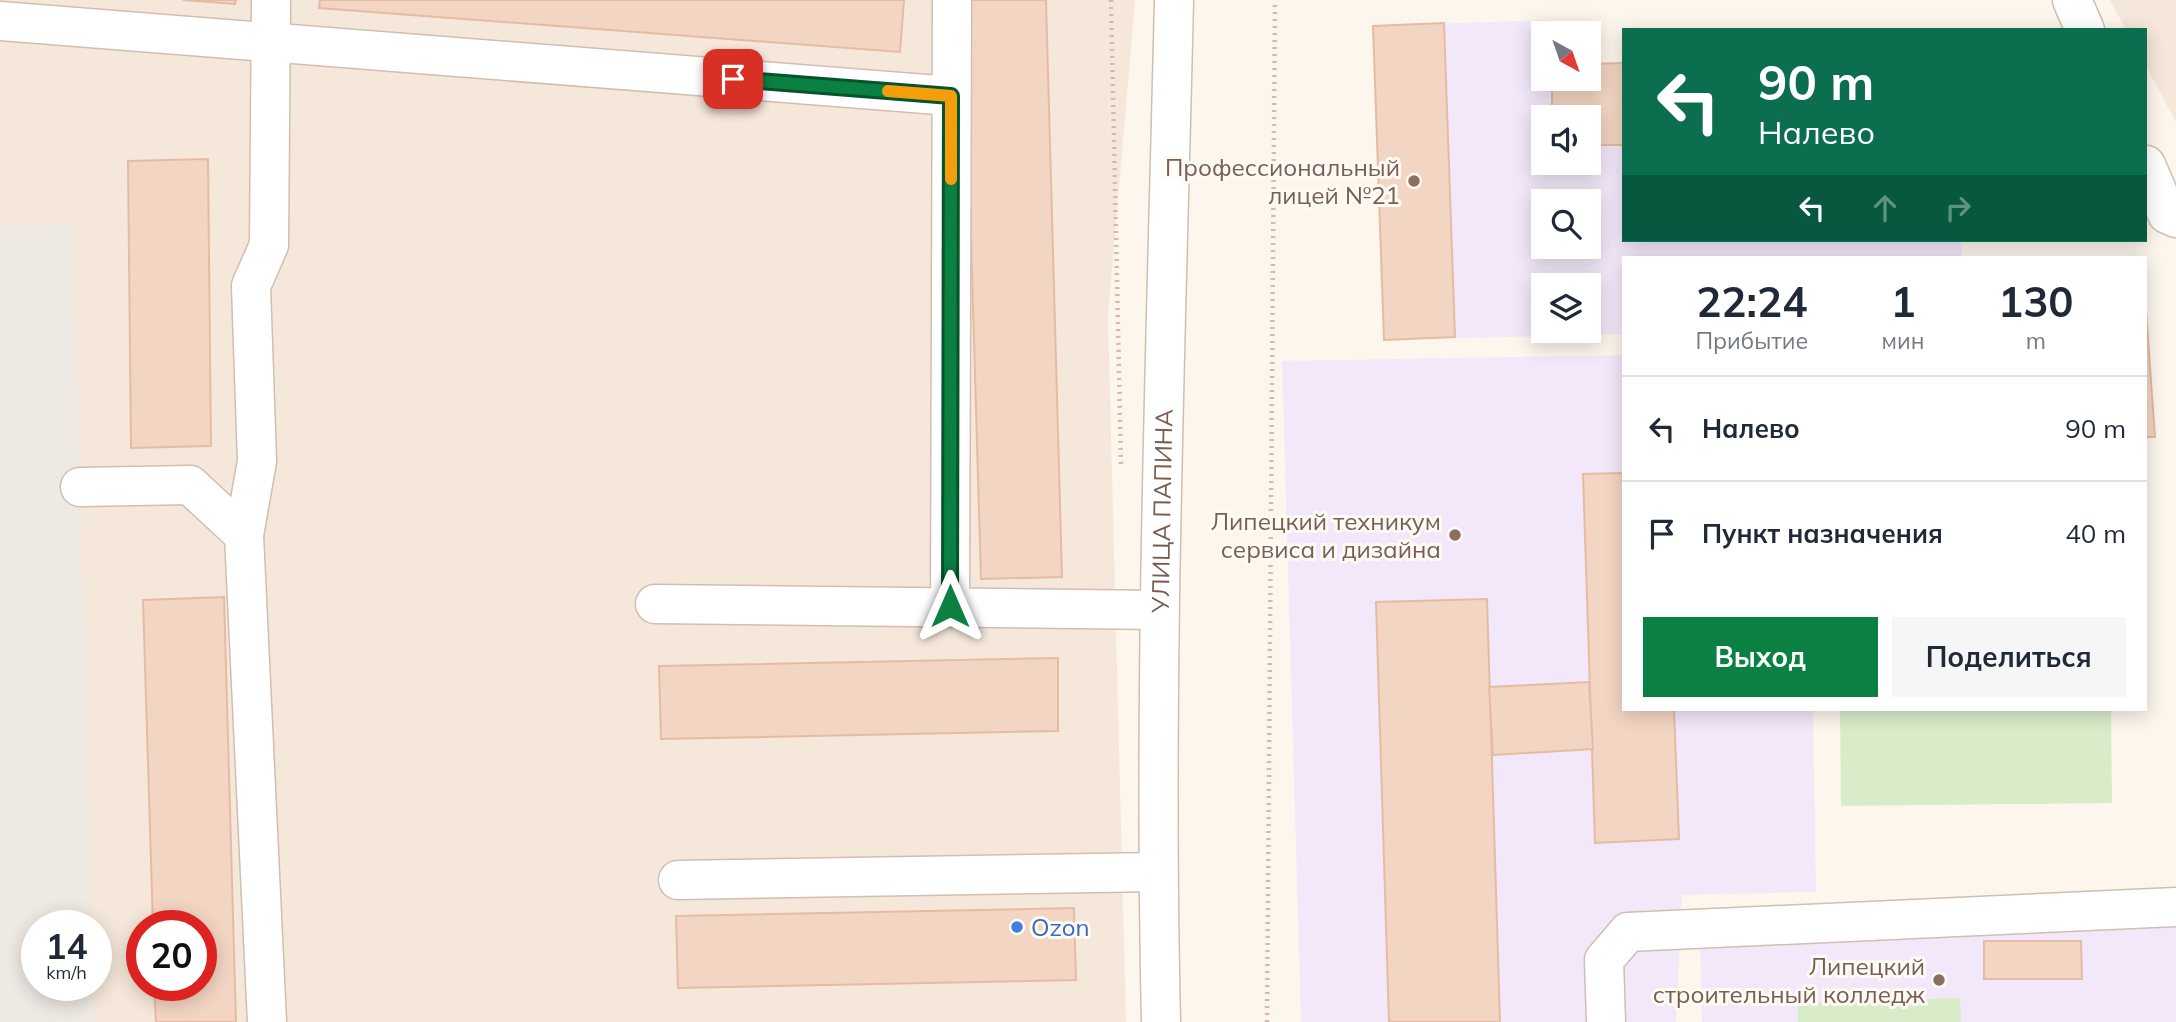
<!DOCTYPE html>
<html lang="ru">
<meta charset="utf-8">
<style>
:root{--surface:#fff;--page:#f6f6f7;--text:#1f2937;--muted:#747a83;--line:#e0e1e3;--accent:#0b8043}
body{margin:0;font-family:Mulish,sans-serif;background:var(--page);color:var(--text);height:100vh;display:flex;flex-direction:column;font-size:26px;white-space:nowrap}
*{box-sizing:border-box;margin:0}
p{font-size:23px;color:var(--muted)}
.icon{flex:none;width:38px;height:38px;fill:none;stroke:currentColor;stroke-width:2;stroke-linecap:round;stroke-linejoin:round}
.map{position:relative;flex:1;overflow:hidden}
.drawer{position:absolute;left:1622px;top:256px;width:525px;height:455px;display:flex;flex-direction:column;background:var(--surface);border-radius:0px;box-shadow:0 4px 18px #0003}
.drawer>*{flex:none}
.top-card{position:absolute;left:1622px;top:28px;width:525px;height:214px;border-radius:0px;box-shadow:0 4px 18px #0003;background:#0b6e4f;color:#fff;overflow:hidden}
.needle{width:46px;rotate:140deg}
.controls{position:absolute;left:1531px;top:21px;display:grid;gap:14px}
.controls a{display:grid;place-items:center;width:70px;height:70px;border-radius:0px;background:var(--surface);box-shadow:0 4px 18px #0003;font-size:35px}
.speed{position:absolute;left:21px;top:910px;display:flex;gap:14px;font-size:35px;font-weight:700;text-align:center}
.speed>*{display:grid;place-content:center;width:91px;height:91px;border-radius:50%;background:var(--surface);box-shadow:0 4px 18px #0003;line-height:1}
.speed small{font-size:18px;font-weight:400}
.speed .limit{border:10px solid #d22;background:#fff;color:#111}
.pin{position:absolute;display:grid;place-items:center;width:60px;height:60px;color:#fff;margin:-30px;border-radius:14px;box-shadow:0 4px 10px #0006}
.me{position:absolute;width:77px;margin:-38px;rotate:0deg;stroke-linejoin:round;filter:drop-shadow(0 0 5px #0008)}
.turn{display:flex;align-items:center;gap:24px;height:147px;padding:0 21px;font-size:32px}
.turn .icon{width:91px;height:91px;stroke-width:2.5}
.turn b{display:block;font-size:49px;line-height:60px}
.lanes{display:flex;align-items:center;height:66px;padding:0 21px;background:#0003;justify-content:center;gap:35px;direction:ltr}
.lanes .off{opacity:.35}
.eta{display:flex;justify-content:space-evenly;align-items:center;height:119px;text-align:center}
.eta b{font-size:42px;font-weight:700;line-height:49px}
.primary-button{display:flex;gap:14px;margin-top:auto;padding:14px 21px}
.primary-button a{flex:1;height:80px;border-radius:0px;background:var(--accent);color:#fff;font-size:28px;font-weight:700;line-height:80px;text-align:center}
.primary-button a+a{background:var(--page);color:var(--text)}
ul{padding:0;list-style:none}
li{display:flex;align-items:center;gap:21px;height:105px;padding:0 21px;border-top:2px solid var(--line)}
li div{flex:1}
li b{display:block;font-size:26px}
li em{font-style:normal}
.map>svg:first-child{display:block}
</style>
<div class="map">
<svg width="2176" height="1022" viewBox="0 0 2176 1022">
<rect width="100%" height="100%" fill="#fdf6ec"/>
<g fill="#f5e8da" fill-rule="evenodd">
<path d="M0,0H1135L1108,317L1126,1022H0ZM37,926H96V985H37ZM142,926H201V985H142Z"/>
<polygon points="2110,0 2176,0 2176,122 2146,66 2146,30 2126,30"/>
</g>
<polygon fill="#efe9e4" points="73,224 92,926 37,926 37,985 93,985 94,1022 0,1022 0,226"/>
<g fill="#f3e8fa" fill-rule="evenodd">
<path d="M1547,20L1548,33H1544V79H1589V64L1624,63V240H1962V257H1624V334L1384,340L1373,26ZM1544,117H1589V163H1544ZM1544,201H1589V247H1544ZM1544,285H1589V331H1544Z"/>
<polygon points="1624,355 1624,709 1813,709 1816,892 1682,895 1676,1022 1301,1022 1282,361"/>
<polygon points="2176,918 2176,1022 1702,1022 1700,937"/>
</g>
<g fill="#d8ecc9">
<polygon points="1840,709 2111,709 2112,803 1841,806"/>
<polygon points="1960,998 1961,1022 1798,1022 1798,1003"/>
</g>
<g fill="#f3d5c3" stroke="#e6bba3" stroke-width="2">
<polygon points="183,0 236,0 235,4"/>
<polygon points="320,0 904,0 900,52 319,8"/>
<polygon points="964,0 1046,0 1062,577 981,579"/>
<polygon points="1444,23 1455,337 1384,340 1373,26"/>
<polygon points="1624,63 1624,145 1589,145 1589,117 1552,117 1552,79 1589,79 1589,64"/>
<polygon points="208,159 211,446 131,448 128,161"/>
<polygon points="2146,311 2155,437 2146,437"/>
<polygon points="1624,473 1624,709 1674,709 1679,839 1595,843 1583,474"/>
<polygon points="224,597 236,1022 156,1022 154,985 201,985 201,926 153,926 143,600"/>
<polygon points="1487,599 1500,1022 1389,1022 1376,602"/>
<polygon points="1058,658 1058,731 661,739 659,666"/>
<polygon points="1589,682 1593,749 1493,755 1489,687"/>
<polygon points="1074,908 1076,980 678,988 676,916"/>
<polygon points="1984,941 2081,941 2082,979 1984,979"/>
</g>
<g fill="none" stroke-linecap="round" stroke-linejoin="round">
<defs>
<g id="minor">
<polyline points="2072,0 2085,30"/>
<polyline points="0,21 951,96"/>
<polyline points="2146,165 2167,214 2176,218"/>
<polyline points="80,487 190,485 244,535"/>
<polyline points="655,604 1159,610"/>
<polyline points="950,606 952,0"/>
<polyline points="678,880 1157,872"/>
<polyline points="267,1022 244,535 257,461 251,286 269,245 271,0"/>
<path id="s1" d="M1161,1022C1153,681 1166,341 1174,0"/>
<polyline points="1606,1022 1604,960 1628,932 2176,907"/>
</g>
</defs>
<use href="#minor" stroke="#d1beb0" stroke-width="41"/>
<g stroke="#d9b8a5" stroke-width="4.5" stroke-dasharray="2 5" stroke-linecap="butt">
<polyline points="1111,0 1121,465"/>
<polyline points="1267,1022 1275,0"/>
</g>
<use href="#minor" stroke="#fff" stroke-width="38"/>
</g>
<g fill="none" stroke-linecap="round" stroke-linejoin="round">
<defs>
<polyline id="route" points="733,79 951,96 950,606"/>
</defs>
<use href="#route" stroke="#07532c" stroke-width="18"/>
<use href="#route" stroke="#0b8043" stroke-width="12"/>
<polyline stroke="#f59e0b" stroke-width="12" points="888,91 951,96 951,179"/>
</g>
<g fill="#8d6e63" stroke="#fffaf3" stroke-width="2.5">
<circle cx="1414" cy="181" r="7"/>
<circle cx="1455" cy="535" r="7"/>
<circle cx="1939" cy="980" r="7"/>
</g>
<circle fill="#3f7fe0" stroke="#fffaf3" stroke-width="2.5" cx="1017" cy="927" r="7"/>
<g text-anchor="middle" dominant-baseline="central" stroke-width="6" stroke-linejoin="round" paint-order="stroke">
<g font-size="24" fill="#785e54" stroke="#fffaf3" text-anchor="end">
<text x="1400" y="167">Профессиональный<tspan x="1400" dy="28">лицей №21</tspan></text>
<text x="1441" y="521">Липецкий техникум<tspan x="1441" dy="28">сервиса и дизайна</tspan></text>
<text x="1925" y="966">Липецкий<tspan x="1925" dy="28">строительный колледж</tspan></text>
</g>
<g font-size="24" fill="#7a5c4d" stroke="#fffaf3">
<text stroke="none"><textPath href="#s1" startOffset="511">УЛИЦА ПАПИНА</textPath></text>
</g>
<g font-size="24" fill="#366cbe" stroke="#fffaf3" text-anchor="start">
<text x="1031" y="927">Ozon</text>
</g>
</g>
</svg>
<div class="controls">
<a><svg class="needle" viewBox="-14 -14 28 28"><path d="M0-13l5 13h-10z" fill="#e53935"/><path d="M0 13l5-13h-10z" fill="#747a83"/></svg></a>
<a><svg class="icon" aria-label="sound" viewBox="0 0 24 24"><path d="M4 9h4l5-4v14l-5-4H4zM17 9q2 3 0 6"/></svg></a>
<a><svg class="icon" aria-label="search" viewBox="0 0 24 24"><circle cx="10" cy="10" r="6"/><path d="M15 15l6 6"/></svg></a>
<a><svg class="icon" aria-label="layers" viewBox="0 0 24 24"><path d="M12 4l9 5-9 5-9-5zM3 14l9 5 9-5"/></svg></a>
</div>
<div class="speed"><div>14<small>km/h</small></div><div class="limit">20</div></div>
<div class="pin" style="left:733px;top:79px;background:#d93025"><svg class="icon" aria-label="arrive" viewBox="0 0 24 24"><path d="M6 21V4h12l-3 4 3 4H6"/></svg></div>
<svg class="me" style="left:950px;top:606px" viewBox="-20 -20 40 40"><path d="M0-17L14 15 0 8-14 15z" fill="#0b8043" stroke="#fff" stroke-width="4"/></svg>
<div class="top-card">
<div class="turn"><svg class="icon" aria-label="left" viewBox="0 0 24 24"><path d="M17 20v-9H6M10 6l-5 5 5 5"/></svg><div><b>90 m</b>Налево</div></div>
<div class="lanes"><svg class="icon" aria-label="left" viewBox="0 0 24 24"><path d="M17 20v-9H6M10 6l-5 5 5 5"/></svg><svg class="icon off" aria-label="ahead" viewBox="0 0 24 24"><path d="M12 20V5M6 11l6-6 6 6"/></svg><svg class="icon off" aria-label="right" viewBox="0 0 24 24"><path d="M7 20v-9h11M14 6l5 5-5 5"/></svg></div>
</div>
<section class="drawer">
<div class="eta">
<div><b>22:24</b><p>Прибытие</p></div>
<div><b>1</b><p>мин</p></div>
<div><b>130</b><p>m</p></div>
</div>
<ul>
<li><svg class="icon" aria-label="left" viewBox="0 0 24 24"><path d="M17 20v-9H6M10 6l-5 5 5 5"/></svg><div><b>Налево</b></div><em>90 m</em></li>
<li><svg class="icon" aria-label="arrive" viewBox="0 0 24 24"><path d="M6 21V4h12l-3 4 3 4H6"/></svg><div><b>Пункт назначения</b></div><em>40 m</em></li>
</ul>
<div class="primary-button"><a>Выход</a><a>Поделиться</a></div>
</section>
</div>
